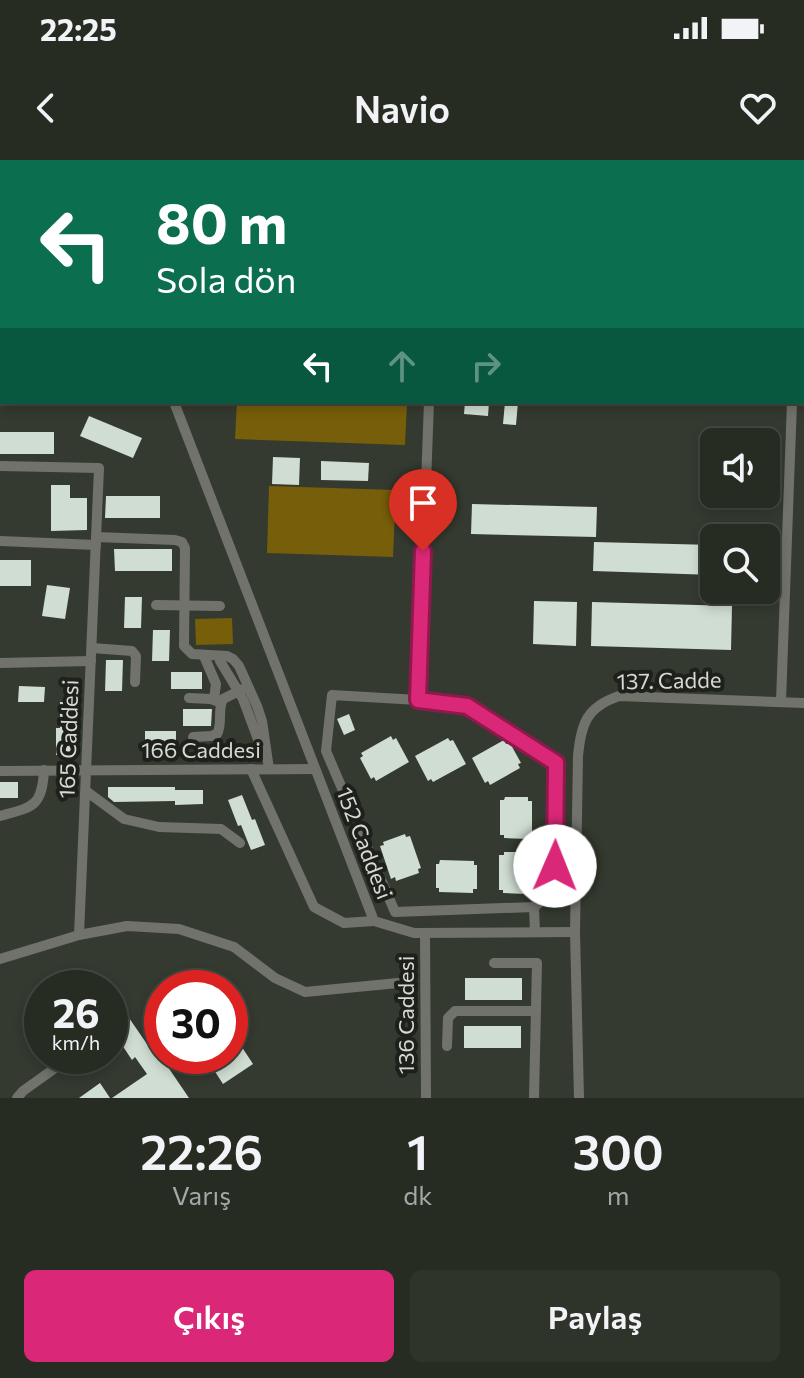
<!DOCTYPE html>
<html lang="tr">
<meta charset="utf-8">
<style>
:root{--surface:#272c23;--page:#2f342b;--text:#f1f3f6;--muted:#a4a7a6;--line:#434841;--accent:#db2777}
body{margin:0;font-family:Commissioner,sans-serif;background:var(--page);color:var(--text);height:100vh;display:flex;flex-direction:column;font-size:30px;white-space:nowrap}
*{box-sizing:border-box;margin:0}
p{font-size:26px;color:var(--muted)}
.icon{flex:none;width:44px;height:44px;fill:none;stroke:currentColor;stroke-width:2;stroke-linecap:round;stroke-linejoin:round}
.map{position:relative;height:938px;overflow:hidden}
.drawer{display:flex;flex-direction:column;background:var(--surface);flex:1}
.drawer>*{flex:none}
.top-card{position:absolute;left:0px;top:0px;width:804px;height:244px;box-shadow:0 4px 12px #0003,0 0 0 2px var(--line);background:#0b6e4f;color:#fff;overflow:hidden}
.tools{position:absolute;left:700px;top:268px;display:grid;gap:16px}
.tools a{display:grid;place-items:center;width:80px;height:80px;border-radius:12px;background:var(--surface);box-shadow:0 4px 12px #0003,0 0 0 2px var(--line);font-size:40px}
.speed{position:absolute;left:24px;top:810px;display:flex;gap:16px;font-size:40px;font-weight:700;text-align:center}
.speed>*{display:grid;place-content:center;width:104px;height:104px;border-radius:50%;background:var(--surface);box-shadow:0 4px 12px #0003,0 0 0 2px var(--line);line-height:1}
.speed small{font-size:20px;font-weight:400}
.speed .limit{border:12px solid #d22;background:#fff;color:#111}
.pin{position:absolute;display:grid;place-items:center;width:68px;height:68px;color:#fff;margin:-82px -34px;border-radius:50% 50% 50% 0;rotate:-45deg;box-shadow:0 0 8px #0007}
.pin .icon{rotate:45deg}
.me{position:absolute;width:88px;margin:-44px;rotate:1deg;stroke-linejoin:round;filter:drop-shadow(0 0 6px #0008)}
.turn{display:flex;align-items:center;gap:28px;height:168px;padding:0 24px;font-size:36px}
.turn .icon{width:104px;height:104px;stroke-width:2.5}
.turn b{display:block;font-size:56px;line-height:68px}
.lanes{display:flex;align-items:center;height:76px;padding:0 24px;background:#0003;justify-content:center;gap:40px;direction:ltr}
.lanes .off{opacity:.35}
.eta{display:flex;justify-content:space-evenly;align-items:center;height:136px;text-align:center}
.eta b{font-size:48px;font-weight:600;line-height:56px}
.button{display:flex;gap:16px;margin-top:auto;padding:16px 24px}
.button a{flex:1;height:92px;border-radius:12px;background:var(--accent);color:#fff;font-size:32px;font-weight:600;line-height:92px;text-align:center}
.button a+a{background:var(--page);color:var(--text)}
.status{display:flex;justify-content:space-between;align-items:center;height:56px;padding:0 40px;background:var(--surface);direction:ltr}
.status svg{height:22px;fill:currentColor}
header{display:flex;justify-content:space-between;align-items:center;height:104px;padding:0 24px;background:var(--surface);font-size:36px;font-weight:600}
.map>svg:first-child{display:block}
</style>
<div class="status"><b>22:25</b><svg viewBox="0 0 49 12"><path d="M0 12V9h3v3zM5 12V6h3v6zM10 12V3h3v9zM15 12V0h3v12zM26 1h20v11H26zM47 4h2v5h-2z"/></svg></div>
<header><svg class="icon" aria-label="back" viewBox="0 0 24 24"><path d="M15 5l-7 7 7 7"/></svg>Navio<svg class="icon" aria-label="heart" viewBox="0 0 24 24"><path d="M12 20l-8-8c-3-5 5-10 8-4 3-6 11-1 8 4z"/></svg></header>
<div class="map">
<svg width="804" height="938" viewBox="0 0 804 938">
<rect width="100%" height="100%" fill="#343a2f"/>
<g fill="#775e0a">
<polygon points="237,242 407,242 405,285 235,279"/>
<polygon points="269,326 396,330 393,397 267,393"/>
<polygon points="232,458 233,484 196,485 195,459"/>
</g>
<g fill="#d0ddd2">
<polygon points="465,242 489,242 488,256 464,254"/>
<polygon points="505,242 518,242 516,265 503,264"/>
<polygon points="89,256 142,278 133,298 80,276"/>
<rect x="0" y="272" width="54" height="22"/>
<polygon points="273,297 300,298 299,325 272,324"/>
<polygon points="321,301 369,303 368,321 321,320"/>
<polygon points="51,325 70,325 70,338 87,338 87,370 51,371"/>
<polygon points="106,336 160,336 160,358 105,358"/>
<polygon points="472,344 597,347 596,377 471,374"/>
<polygon points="594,382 714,385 714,415 593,411"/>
<polygon points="114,389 172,389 172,411 115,411"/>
<rect x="0" y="400" width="31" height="26"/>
<polygon points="47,425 70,428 65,459 42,456"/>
<polygon points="125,437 142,437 141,468 124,468"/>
<polygon points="534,441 577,442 576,486 533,484"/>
<polygon points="592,442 732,446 731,490 591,486"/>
<polygon points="153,470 170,470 169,501 152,501"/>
<polygon points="106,500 123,500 122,531 105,531"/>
<rect x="171" y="512" width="31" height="17"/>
<polygon points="19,526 45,527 44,542 18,542"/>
<polygon points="60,542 76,542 76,568 72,569 71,595 56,595 56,568 60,568"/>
<polygon points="183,549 212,549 211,566 183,566"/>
<polygon points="349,554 355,570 344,575 337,559"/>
<rect x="145" y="571" width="31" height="17"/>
<polygon points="391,576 393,580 396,578 409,602 376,621 374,617 371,619 360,598 363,596 361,593"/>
<polygon points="448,578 450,581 453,580 466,604 433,622 431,619 428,621 415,596"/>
<polygon points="504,580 506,584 510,583 521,603 518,604 520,608 490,625 488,621 485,623 472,598"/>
<rect x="0" y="622" width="18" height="16"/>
<polygon points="108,627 175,627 175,630 203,630 203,644 175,645 175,641 114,642 108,637"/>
<polygon points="242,635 252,660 255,659 265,685 251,690 241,665 238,666 228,640"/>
<polygon points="505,637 528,637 528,641 532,641 532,675 528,675 528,679 504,678 504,675 500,675 500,640 504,640"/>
<polygon points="405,674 406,677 410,676 421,708 418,709 419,713 396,721 395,717 391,719 380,686 384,685 383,682"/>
<polygon points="504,692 527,692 527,696 532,696 531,730 527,730 527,734 503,733 503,730 499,730 499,695 504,695"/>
<polygon points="440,700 474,701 474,705 477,705 477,729 473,729 473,733 439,732 439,728 436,728 436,704 439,704"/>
<rect x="465" y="818" width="57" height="22"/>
<polygon points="127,855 149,887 153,885 189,938 112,938 147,914 135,897 132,900 122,885 110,893 110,867"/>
<rect x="464" y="866" width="57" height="22"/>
<polygon points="230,869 253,904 223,924 205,896 230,896"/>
<polygon points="75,896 106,896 85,910"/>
<polygon points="100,923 110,938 79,938"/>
</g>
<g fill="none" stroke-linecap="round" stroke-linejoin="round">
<g stroke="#71726c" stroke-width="10">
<polyline points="81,0 82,2"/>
<polyline points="437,2 437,0"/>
<polyline points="801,2 801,0"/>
<polyline points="802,13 804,13"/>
<polyline points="0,159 2,158"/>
<polyline points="174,242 374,761 414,773 575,772"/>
<polyline points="0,306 99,308 79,775"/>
<polyline points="96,377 175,380 182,382 185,388 184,486 192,494 227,496 233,499 239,506 257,546 262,561 269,609"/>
<polyline points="0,381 96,385"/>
<polyline points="156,445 220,446"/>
<polyline points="92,488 132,491 136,496 135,522"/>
<polyline points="204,496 216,524 214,539"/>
<polyline points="219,496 220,501 243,539 259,582 265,589"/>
<polyline points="0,503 91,501"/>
<polygon points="332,535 418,540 467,546 556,603 554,731 534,747 395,752 326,591"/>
<polyline points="189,538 211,539 219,542"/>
<polyline points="418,540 429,242"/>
<polyline points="781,541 792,242"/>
<path d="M193,577L211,576L217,574C223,563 217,551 223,539L243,529"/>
<polyline points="251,609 314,747 344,763 374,761"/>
<polyline points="0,611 315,609"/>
<polyline points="86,631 124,659 159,667 221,669 240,683"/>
<path d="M0,656C33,647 42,647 44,610"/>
<polyline points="534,747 535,772"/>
<polyline points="425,773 426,938"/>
<polyline points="0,799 79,775 127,766 179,769 234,787 275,818 305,832 398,823"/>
<polyline points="494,803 537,803 534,938"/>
<polyline points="447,886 448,858 455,851 536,851"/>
<polyline points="17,938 23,931 65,901"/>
<path d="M579,938L575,772L578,596C581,563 587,547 619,536L804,543"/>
</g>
</g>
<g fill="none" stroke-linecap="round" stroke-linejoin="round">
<defs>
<polyline id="route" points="423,391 418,540 467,546 556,603 555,706"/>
</defs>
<use href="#route" stroke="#8e194d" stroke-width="20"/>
<use href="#route" stroke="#db2777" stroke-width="14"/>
</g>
<g text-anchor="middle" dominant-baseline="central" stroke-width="8" stroke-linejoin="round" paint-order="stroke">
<g font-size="22" fill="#d6dad3" stroke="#1d201b">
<text transform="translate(669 520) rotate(-1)">137. Cadde</text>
<text transform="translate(68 579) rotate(-88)">165 Caddesi</text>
<text x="201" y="589">166 Caddesi</text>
<text transform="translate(365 683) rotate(69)">152 Caddesi</text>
<text transform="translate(405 855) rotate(-90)">136 Caddesi</text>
</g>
</g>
</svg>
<div class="tools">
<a><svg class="icon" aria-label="sound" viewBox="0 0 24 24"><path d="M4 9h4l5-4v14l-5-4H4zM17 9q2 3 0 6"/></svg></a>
<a><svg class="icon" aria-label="search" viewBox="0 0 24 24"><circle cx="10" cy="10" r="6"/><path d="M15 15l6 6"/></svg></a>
</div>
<div class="speed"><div>26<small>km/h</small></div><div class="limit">30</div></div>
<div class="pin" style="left:423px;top:391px;background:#d93025"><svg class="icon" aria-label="arrive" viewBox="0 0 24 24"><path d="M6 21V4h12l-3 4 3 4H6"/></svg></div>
<svg class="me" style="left:555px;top:706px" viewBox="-20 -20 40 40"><circle r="19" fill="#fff"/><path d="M0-13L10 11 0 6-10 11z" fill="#db2777"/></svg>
<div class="top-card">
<div class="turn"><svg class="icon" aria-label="left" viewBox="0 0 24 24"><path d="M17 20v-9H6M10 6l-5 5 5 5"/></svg><div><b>80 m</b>Sola dön</div></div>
<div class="lanes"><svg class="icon" aria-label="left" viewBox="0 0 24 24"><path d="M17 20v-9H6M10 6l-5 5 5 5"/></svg><svg class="icon off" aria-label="ahead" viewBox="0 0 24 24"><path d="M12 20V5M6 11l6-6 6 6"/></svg><svg class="icon off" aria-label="right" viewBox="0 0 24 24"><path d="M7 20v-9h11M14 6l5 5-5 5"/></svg></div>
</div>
</div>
<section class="drawer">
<div class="eta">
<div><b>22:26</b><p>Varış</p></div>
<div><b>1</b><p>dk</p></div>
<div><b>300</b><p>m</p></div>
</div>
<div class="button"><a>Çıkış</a><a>Paylaş</a></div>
</section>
